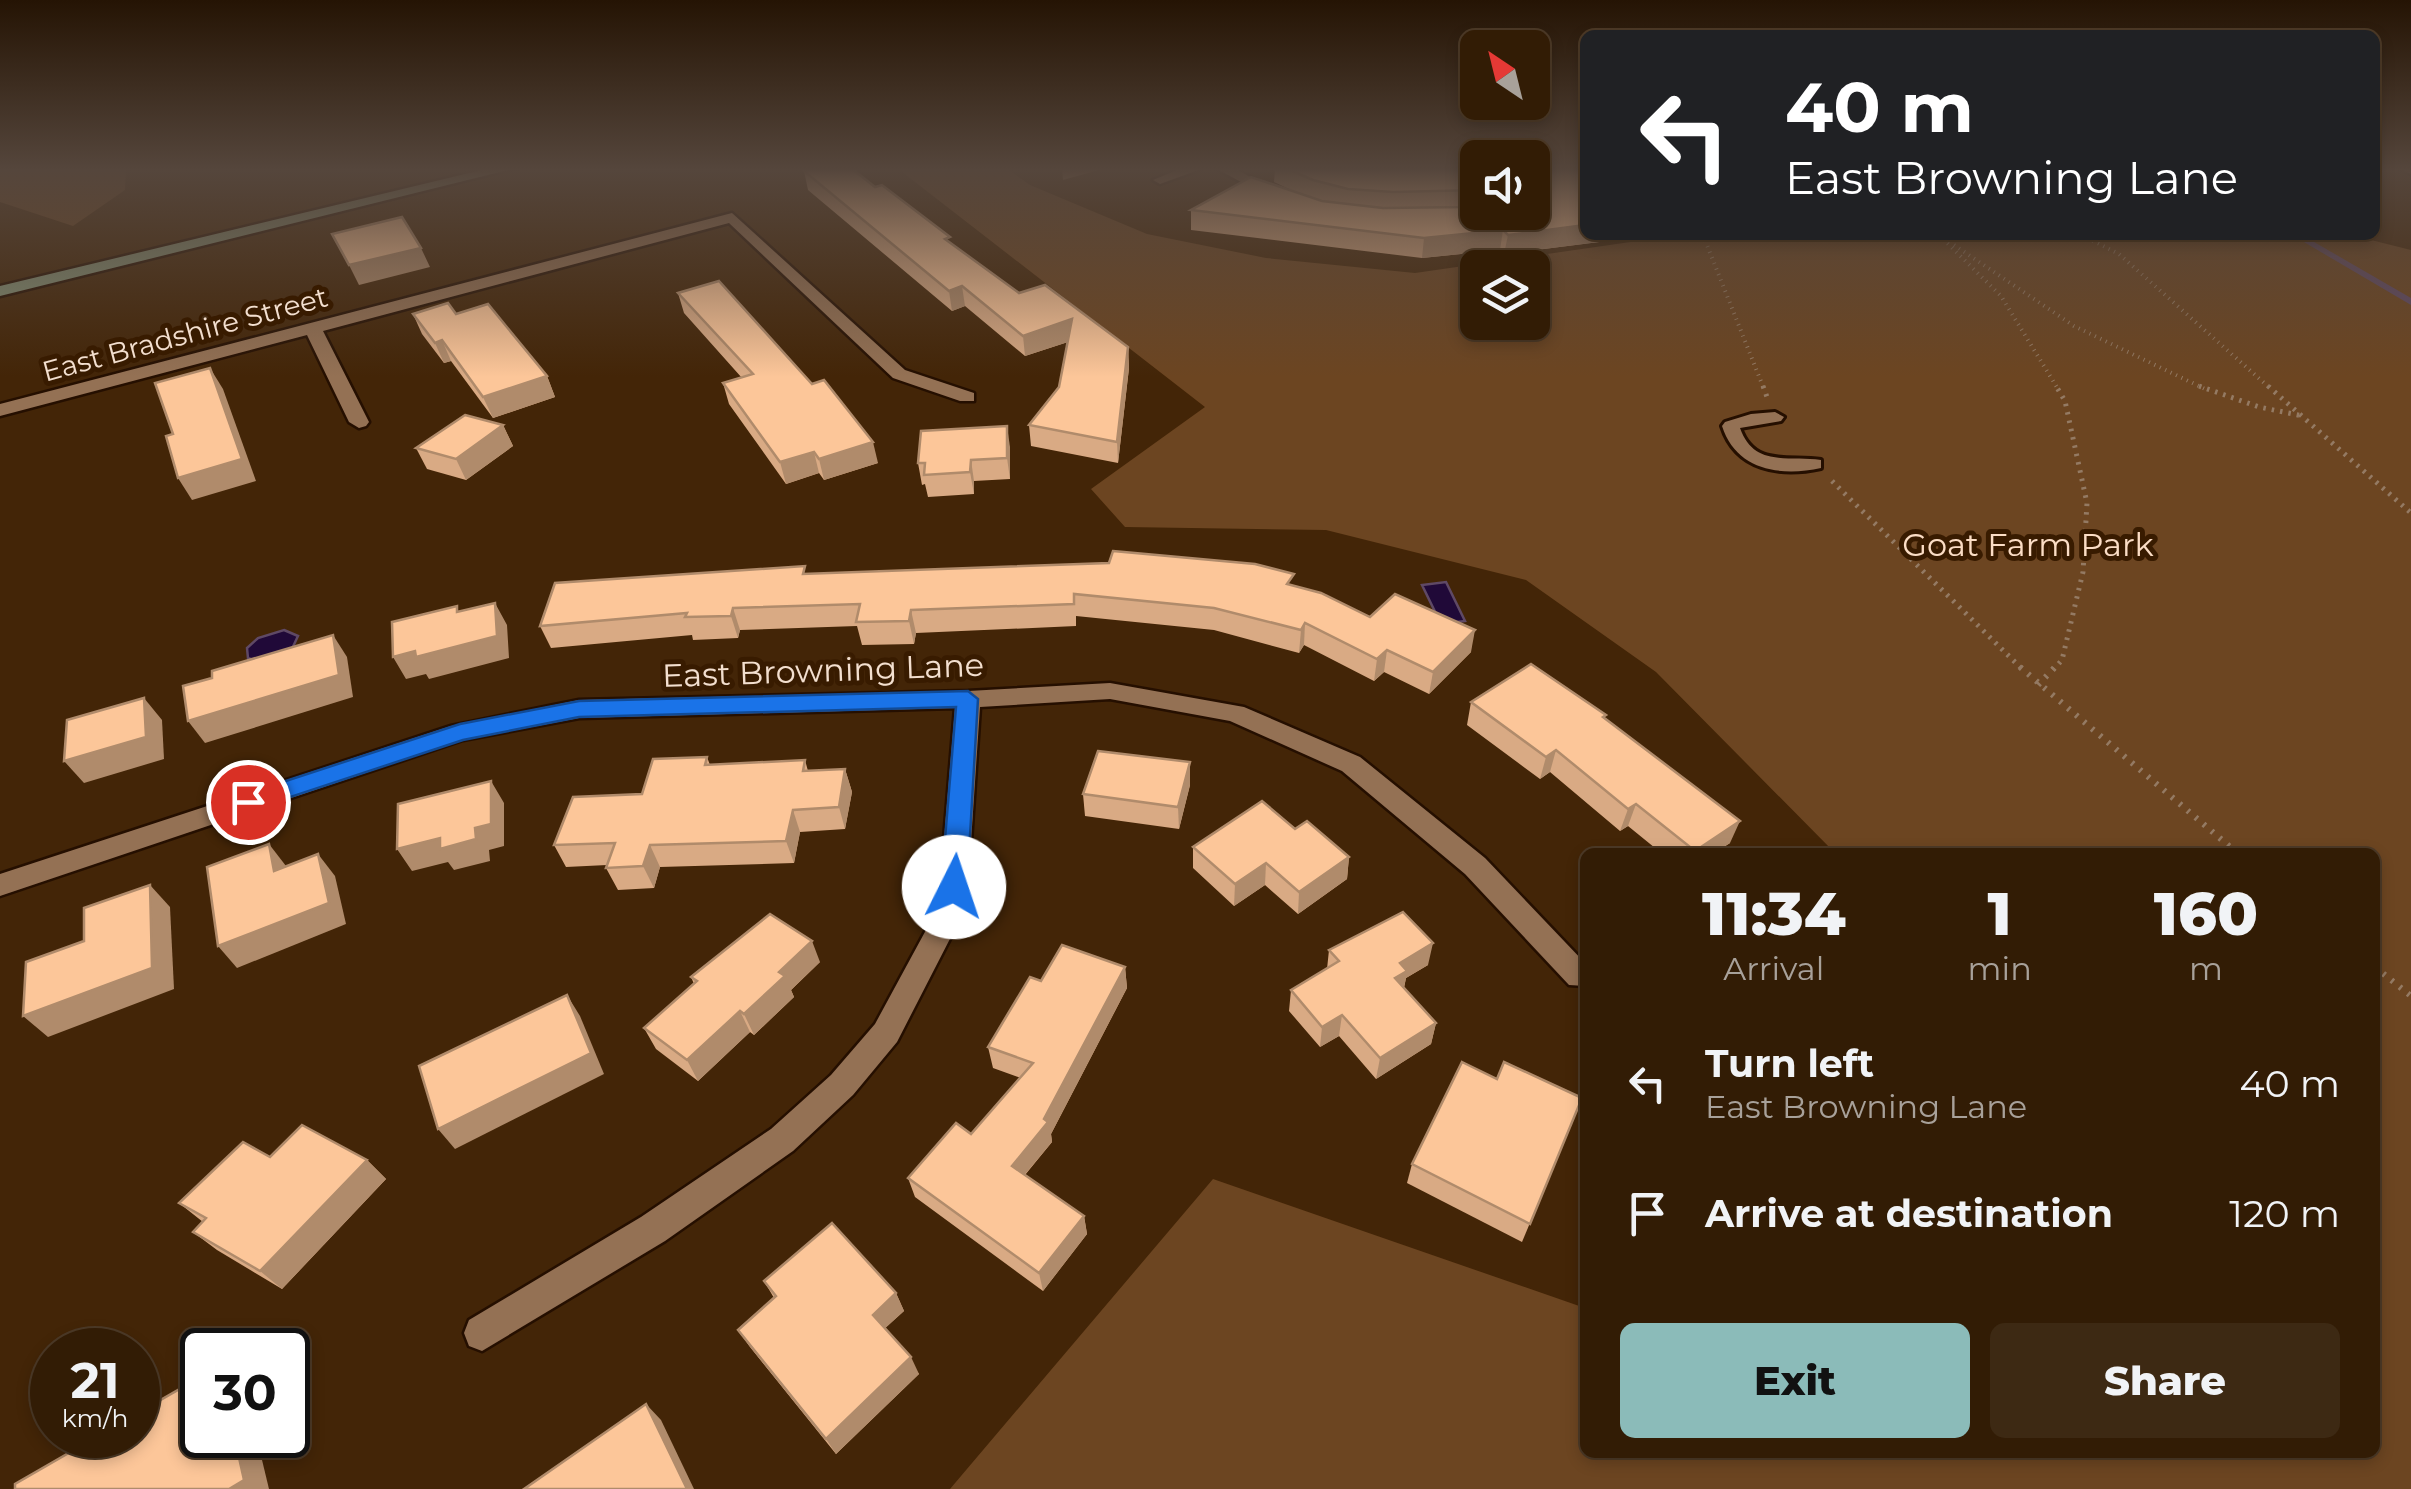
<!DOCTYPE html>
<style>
:root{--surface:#321c05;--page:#3d2913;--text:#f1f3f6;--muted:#a8a19a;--line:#4d3a27;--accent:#8bbbb9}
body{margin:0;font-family:Montserrat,sans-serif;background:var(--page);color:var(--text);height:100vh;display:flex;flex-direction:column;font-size:38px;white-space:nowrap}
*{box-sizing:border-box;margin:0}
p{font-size:32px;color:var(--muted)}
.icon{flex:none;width:55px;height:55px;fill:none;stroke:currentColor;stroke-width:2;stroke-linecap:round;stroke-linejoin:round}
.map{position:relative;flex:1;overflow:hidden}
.panel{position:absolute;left:1580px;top:848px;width:800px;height:610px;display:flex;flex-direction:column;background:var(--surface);border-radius:15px;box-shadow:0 5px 15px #0003,0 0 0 2px var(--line)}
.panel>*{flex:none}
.top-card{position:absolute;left:1580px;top:30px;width:800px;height:210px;border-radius:15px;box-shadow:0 5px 15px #0003,0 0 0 2px var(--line);background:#202124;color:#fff;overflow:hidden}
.needle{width:65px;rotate:325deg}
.controls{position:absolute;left:1460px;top:30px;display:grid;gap:20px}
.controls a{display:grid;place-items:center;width:90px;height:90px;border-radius:15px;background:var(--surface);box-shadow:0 5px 15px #0003,0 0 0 2px var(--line);font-size:50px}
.speed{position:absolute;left:30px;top:1328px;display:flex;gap:20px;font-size:50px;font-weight:700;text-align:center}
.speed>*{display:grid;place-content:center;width:130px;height:130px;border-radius:50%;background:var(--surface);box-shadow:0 5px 15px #0003,0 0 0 2px var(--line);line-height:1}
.speed small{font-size:25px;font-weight:400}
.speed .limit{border:5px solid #111;border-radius:15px;background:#fff;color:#111}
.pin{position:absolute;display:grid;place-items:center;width:85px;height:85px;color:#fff;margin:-42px;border:5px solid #fff;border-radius:50%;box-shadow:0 2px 10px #0007}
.me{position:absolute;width:110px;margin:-55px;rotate:4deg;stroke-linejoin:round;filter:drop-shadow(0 0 8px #0008)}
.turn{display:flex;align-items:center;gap:35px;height:210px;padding:0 40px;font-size:45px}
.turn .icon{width:130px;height:130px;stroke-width:2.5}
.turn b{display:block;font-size:70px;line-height:85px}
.eta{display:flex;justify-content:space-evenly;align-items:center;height:170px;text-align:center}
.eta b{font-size:60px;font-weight:800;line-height:70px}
.primary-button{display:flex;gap:20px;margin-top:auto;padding:20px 40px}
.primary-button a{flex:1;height:115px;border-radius:15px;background:var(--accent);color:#111;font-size:40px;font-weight:800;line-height:115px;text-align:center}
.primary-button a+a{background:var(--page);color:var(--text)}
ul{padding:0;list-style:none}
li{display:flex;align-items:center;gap:30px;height:130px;padding:0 40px}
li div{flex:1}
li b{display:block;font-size:38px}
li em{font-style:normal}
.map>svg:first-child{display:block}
</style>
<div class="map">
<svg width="2411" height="1489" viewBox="0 0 2411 1489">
<rect width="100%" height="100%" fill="#432507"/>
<g fill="#6c4521" fill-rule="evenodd">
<polygon points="0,168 126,168 125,190 73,226 0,202"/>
<path d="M897,168H1006L1030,185L1147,234L1266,258L1415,273L1679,235H2351L2411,250V1489H950L1213,1179L1585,1308V1452H2375V852H1834L1656,672L1526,580L1326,530L1125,527L1091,489L1205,407ZM1478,268H1532V322H1478Z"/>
</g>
<g fill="#200938" stroke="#5f4965" stroke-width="2.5">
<polygon points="1446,582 1465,621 1441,624 1422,585"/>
<polygon points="284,630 298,636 291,651 253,660 248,658 247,648 258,638"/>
</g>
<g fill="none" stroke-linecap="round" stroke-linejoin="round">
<polygon fill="#5f4965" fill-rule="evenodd" points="2292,235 2302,235 2411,298 2411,305"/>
<defs>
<path id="lane" d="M1775,412L1784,417L1781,421L1740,428C1754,468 1789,455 1821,460V468C1780,477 1736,470 1722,426L1725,422L1751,414Z"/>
<g id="street">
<polygon points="1182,168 1204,168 1160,184 1153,180"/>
<polygon points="1215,168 1234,168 1283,195 1271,198"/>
<polygon points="2398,168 2411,168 2411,174"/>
<polygon points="732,213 905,370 974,393 974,401 960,401 893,378 729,223 323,331 369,422 366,426 359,428 349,422 307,335 0,416 0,404"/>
<polygon points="1110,683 1244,707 1360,757 1485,858 1585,963 1585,986 1569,985 1465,874 1342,771 1230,721 1110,699 980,707 968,887 954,931 897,1042 853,1095 793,1151 665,1241 482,1351 469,1346 464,1333 469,1320 641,1217 771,1129 831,1075 875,1024 926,930 940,887 955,708 579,718 463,740 0,896 0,874 451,726 579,700 968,691"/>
</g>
<polygon id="secondary" points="490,168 516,168 0,296 0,286"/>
</defs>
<use href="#lane" stroke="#250f00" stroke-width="6"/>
<use href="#street" stroke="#250f00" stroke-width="5"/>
<use href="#secondary" stroke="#250f00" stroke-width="5"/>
<g stroke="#947a63" stroke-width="4" stroke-dasharray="1 5" stroke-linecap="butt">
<polyline points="1703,235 1764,389"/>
<polyline points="1939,235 2001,296 2058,389"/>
<polyline points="2082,235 2119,254 2271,389"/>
<polyline points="1954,245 2074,326 2205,389"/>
</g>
<g stroke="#947a63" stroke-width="5" stroke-dasharray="2.5 6" stroke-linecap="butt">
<polyline points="1763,386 1767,397"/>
<polyline points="2199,386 2259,407 2303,416"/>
<polyline points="2268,386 2411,513"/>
<polyline points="1832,481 2023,670"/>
<polyline points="2053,670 2062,660 2083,572 2087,503 2065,401 2056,386"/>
</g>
<g stroke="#947a63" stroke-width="6" stroke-dasharray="2.5 8" stroke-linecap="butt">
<polyline points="2020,667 2236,852"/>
<polyline points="2038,685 2055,667"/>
<polyline points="2375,967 2411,996"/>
</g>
<use href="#lane" fill="#947154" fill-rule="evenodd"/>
<use href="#street" fill="#947154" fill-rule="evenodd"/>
<use href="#secondary" fill="#808d73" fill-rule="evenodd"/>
</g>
<g fill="#d9aa84">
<polygon points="1275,168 1478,168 1478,212 1607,241 1504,254 1500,250 1422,258 1191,230 1191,210 1293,191 1274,182"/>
<polygon points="804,171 951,243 1019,293 1128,347 1129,368 1118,463 1031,446 1029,425 1059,387 1068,342 1025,356 965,306 952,311 808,190"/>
<polygon points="678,293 878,463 824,480 819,473 786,484 729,404 723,383 742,378 684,313"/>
<polygon points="413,314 456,314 547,376 555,397 493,418 451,361 444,363 422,334"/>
<polygon points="503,425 513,446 466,480 427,469 416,448"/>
<polygon points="1010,447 1010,479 974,481 974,494 928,497 925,484 922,485 918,463"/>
<polygon points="807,574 1293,586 1370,617 1471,652 1429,694 1384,672 1374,681 1304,645 1299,653 1214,630 1076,616 1076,626 916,633 914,644 862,645 857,626 740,630 738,638 693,640 692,635 551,648 540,626"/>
<polygon points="1471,702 1605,719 1730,843 1716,852 1660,852 1628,826 1620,831 1550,772 1540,779 1467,725"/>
<polygon points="707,757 710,765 805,760 808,771 845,769 852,792 845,829 800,832 794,863 660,867 654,888 618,890 606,868 607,865 566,867 554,845"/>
<polygon points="1190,762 1190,785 1179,829 1085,816 1083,794"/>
<polygon points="1295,829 1349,857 1347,879 1298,914 1265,885 1234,906 1193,868 1193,847"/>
<polygon points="1329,950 1428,965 1406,978 1404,988 1436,1023 1431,1044 1376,1079 1339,1036 1320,1047 1289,1011 1291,990 1327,969"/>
<polygon points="820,962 791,990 794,997 754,1035 750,1032 698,1081 656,1049 644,1028 694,984 691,977"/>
<polygon points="1125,967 1127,988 1051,1134 1052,1142 1025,1175 1084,1216 1087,1234 1043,1291 915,1197 908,1178 971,1134 1021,1078 993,1068 988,1047 1041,981"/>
<polygon points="1497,1079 1582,1098 1522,1242 1407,1183 1412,1164"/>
<polygon points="367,1160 386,1179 282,1289 217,1250 193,1232 203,1222 179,1203"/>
<polygon points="764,1281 896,1293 904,1311 885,1328 919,1374 836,1454 750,1347 738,1330 774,1298"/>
</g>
<g fill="#b08b6b">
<polygon points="1062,168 1106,168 1063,180"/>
<polygon points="1585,225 1585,235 1612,235 1607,241 1504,254 1508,235"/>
<polygon points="1503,230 1500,250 1422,258 1424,238"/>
<polygon points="421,248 430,267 359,285 349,265"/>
<polygon points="962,286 965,306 952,311 949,291"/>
<polygon points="1072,319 1074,340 1025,356 1023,336"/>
<polygon points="442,340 451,361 444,363 435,343"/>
<polygon points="1128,347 1129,368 1118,463 1117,442"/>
<polygon points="210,368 223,389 256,481 192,500 178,478"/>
<polygon points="547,376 555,397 493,418 483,397"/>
<polygon points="503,425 513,446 466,480 456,459"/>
<polygon points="1007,426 1010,447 1010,479 1007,458"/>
<polygon points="873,442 878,463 824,480 819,459"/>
<polygon points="814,452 819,473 786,484 780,462"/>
<polygon points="971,460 974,481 974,494 970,472"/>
<polygon points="495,603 507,625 509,658 429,679 426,674 406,679 393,657"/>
<polygon points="733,608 740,630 738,638 731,616"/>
<polygon points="911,610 916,633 914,644 909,621"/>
<polygon points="1305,623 1304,645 1299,653 1301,630"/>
<polygon points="1475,630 1471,652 1429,694 1433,672"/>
<polygon points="333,635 347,657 353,697 205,743 188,721"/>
<polygon points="1387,650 1384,672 1374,681 1377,659"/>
<polygon points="144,698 162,720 164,759 84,783 64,761"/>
<polygon points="1556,750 1550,772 1540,779 1546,757"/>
<polygon points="1190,762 1190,785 1179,829 1178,807"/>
<polygon points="845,769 852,792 845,829 839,807"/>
<polygon points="491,781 504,803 504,846 489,850 490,861 454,870 448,862 412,871 397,849 475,828"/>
<polygon points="1636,804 1628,826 1620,831 1628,809"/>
<polygon points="793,810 800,832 794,863 786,841"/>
<polygon points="1740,821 1730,843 1716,852 1694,852"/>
<polygon points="269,844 286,866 274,871"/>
<polygon points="650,845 660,867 654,888 643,866"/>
<polygon points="318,854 335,876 346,924 237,968 218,946"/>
<polygon points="1349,857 1347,879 1298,914 1299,892"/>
<polygon points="1266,863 1265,885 1234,906 1235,884"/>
<polygon points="150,885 170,907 174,989 48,1037 23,1016"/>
<polygon points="812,941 820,962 791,990 794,997 754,1035 744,1014 779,972"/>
<polygon points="1433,943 1428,965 1406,978 1403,992 1395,978 1400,963"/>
<polygon points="1125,967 1127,988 1051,1134 1052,1142 1016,1185 1012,1166 1044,1119"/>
<polygon points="567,995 580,1016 604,1074 455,1149 438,1129"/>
<polygon points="740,1011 750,1032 698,1081 687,1060"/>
<polygon points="1342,1015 1339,1036 1320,1047 1322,1027"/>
<polygon points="1436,1023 1431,1044 1376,1079 1380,1058"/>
<polygon points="367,1160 386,1179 282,1289 260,1271"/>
<polygon points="1084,1216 1087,1234 1043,1291 1039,1273"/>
<polygon points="896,1293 904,1311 881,1332 873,1315"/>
<polygon points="911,1357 919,1374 836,1454 826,1439"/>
<polygon points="185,1386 202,1396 202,1426 194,1421"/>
<polygon points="646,1404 661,1420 694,1489 687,1489"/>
<polygon points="234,1435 256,1435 269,1489 229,1489"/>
</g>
<g fill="#fcc699" stroke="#b08b6b" stroke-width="2.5">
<polygon points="813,168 851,168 875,187 882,185 950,237 945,239 1019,293 1045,285 1128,347 1117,442 1029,425 1059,387 1072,319 1023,336 962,286 949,291 804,171"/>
<polygon points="1285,168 1478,168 1478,190 1393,192 1348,189 1313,180"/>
<polygon points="1532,168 1585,168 1585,225 1508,235 1503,230 1424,238 1191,210 1251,177 1322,201 1383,208 1466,207 1478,205 1478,212 1532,212"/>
<polygon points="402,217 421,248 349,265 332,234"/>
<polygon points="719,281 812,384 824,380 873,442 819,459 814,452 780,462 723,383 753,374 678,293"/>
<polygon points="448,303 456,314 488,304 547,376 483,397 442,340 435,343 413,314"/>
<polygon points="210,368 242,459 178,478 166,436 173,434 155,383"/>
<polygon points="465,415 503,425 456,459 416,448"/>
<polygon points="1007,426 1007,458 971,460 970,472 924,475 925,463 918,463 921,431"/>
<polygon points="1113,551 1255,564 1294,574 1287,584 1321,593 1370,617 1395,594 1475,630 1433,672 1387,650 1377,659 1305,623 1301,630 1214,608 1074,594 1074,604 911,610 909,621 856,622 860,604 733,608 731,616 685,617 687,613 540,626 555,583 805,566 803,574 1109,563"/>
<polygon points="495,603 497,636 416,657 415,651 393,657 392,622 457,606 457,612"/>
<polygon points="333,635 339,675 188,721 183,686 212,678 212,671"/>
<polygon points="1531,664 1606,715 1603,717 1740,821 1695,851 1636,804 1628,809 1556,750 1546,757 1471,702"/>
<polygon points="144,698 146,737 64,761 67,720"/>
<polygon points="1098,751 1190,762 1178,807 1083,794"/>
<polygon points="707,757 705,765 805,760 803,771 845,769 839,807 793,810 786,841 650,845 643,866 606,868 615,843 554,845 573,797 642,794 653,759"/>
<polygon points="491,781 491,824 475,828 476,839 440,849 440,838 397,849 398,804"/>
<polygon points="1262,801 1295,829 1307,821 1349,857 1299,892 1266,863 1235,884 1193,847"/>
<polygon points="269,844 274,871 318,854 329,903 218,946 207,867"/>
<polygon points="150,885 152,968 23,1016 26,962 84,941 84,908"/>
<polygon points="1403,912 1433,943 1400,963 1407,971 1395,978 1436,1023 1380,1058 1342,1015 1322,1027 1291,990 1339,961 1329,950"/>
<polygon points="770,914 812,941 779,972 785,976 744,1014 740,1011 687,1060 644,1028 697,981 691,977"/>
<polygon points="1062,945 1125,967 1044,1119 1048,1122 1012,1166 1084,1216 1039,1273 908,1178 956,1123 971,1134 1033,1063 988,1047 1030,977 1041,981"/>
<polygon points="567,995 591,1053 438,1129 419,1066"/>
<polygon points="1462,1062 1497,1079 1504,1062 1582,1098 1530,1224 1412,1164"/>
<polygon points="302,1125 367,1160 260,1271 193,1232 206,1218 179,1203 243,1142 270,1157"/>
<polygon points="832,1223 896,1293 873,1315 911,1357 826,1439 738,1330 776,1296 764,1281"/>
<polygon points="185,1386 194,1421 202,1416 202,1435 234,1435 244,1480 229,1489 15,1489 15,1484 100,1435 138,1435 138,1413"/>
<polygon points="646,1404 687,1489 524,1489"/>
</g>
<linearGradient id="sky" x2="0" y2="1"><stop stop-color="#251404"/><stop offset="0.45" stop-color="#55463c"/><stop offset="1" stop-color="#55463c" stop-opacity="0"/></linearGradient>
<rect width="2411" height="377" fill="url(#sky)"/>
<polygon fill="#1a73e8" stroke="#114b97" stroke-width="2.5" points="968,691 978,699 967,887 963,894 945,894 941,887 956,707 579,717 463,740 248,811 236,802 240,796 460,724 579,701"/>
<g text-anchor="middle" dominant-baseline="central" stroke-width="10" stroke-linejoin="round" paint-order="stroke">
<g font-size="28" fill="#f3dfcf" stroke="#381b00">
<text transform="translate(185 334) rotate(-15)">East Bradshire Street</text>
</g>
<g font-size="32" fill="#fbddc5" stroke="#381b00">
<text x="2028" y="544">Goat Farm Park</text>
</g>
<g font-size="32" fill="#f3dfcf" stroke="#381b00">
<text transform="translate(823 670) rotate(-2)">East Browning Lane</text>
</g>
</g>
</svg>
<div class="controls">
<a><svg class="needle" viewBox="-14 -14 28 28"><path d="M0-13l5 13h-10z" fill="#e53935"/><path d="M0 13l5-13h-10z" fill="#a8a19a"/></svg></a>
<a><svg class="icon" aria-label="sound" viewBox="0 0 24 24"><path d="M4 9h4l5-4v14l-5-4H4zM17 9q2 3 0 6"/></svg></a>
<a><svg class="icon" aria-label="layers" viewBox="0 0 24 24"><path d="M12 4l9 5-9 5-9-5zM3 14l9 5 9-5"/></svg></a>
</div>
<div class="speed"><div>21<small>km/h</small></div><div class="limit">30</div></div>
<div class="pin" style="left:248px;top:802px;background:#d93025"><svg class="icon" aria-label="arrive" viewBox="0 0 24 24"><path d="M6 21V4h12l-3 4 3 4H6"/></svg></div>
<svg class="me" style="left:954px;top:887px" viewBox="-20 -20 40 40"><circle r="19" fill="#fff"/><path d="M0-13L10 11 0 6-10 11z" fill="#1a73e8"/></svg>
<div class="top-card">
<div class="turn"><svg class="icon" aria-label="left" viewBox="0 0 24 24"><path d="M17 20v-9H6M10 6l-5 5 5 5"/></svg><div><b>40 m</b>East Browning Lane</div></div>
</div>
<section class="panel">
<div class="eta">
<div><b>11:34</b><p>Arrival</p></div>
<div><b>1</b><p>min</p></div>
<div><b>160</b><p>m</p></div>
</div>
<ul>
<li><svg class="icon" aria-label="left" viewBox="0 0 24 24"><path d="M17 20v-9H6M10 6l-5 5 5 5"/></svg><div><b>Turn left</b><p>East Browning Lane</p></div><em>40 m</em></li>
<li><svg class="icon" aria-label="arrive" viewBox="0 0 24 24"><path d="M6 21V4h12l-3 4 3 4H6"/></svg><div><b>Arrive at destination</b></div><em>120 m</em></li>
</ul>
<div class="primary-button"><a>Exit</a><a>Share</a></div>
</section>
</div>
